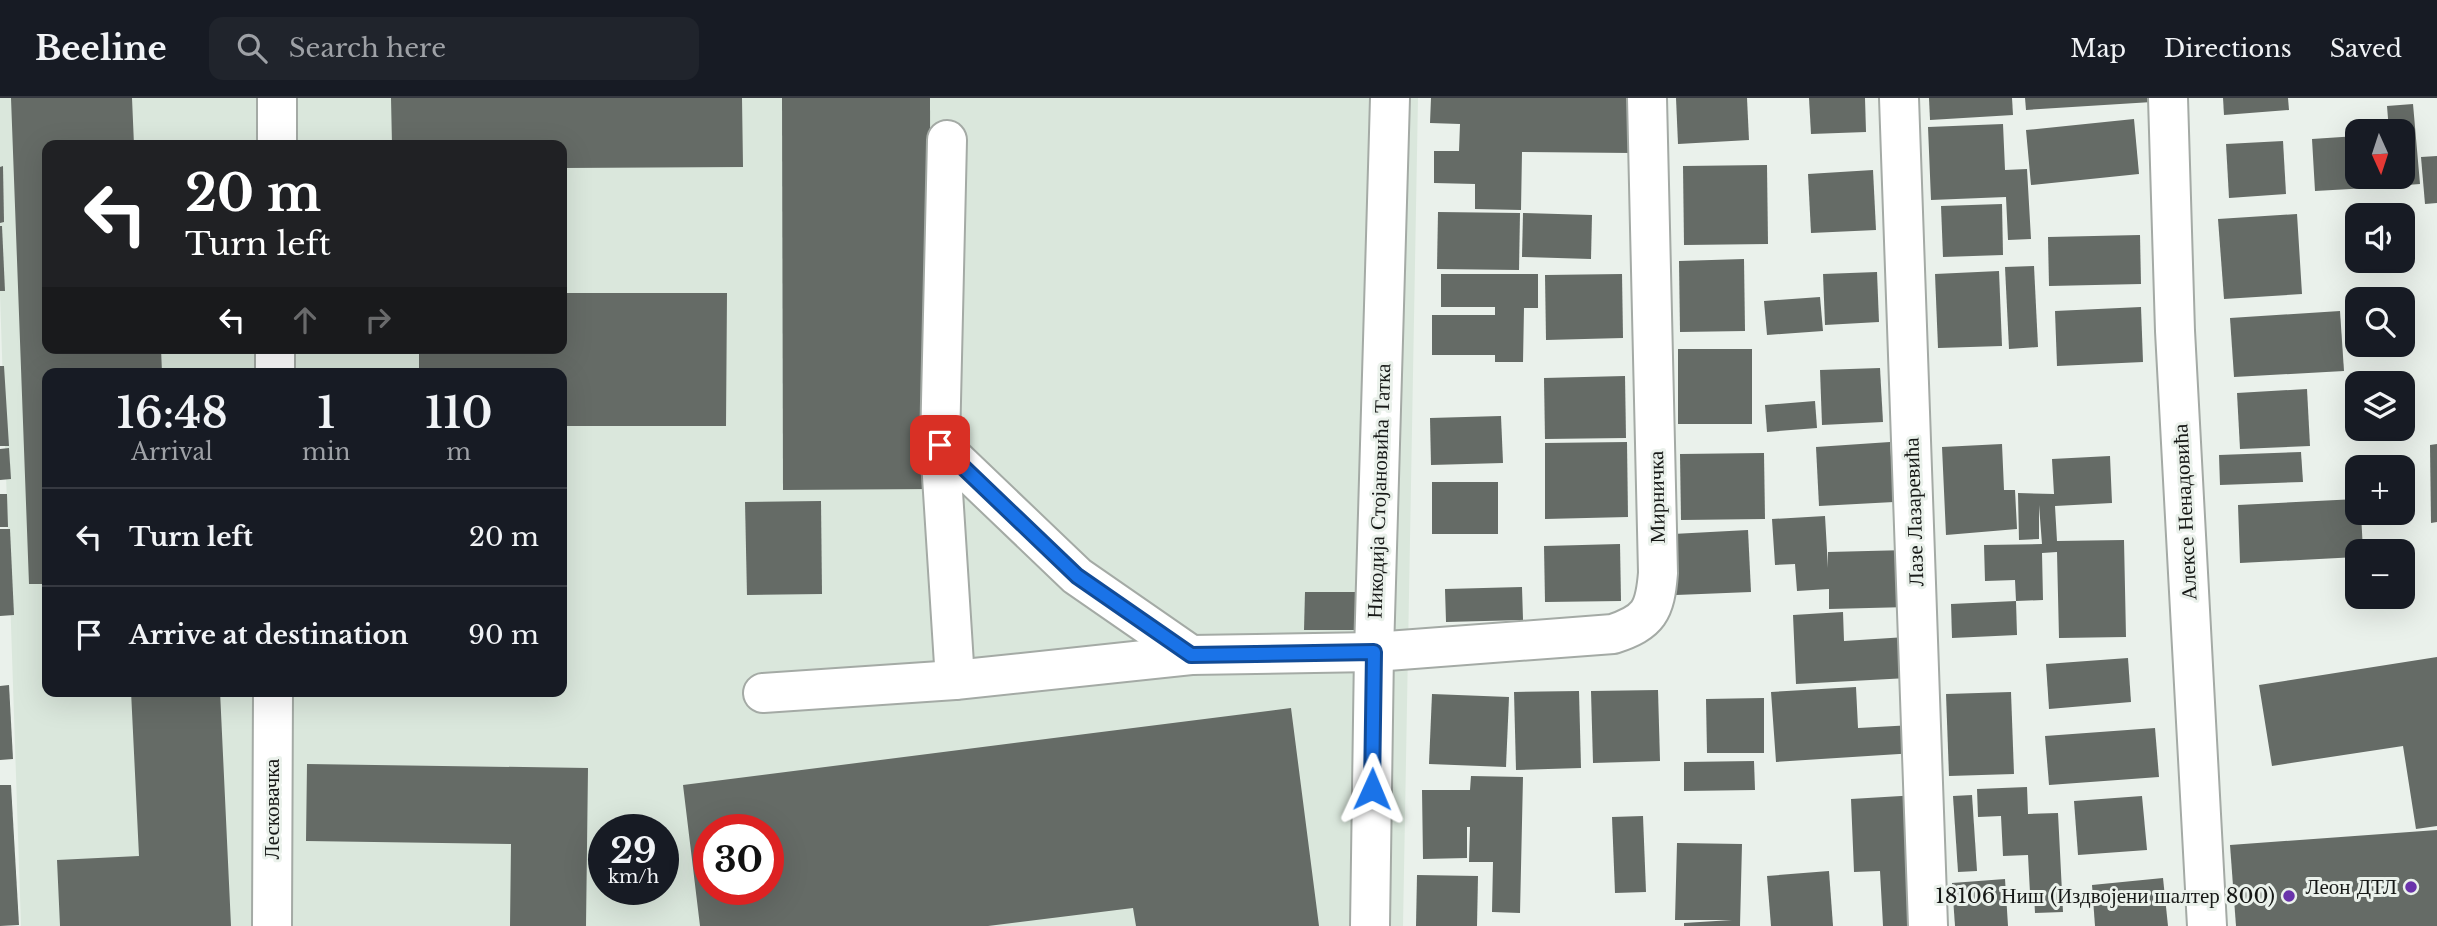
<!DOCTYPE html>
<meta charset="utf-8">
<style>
:root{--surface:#171b24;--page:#20242c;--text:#f1f3f6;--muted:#9ea1a6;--line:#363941}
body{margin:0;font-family:"Libre Baskerville",serif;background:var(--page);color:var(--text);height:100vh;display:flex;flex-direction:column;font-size:26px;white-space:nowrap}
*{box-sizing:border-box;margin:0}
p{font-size:23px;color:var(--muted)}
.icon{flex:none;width:38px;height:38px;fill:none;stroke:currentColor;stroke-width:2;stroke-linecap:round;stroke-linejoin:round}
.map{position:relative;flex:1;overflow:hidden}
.sheet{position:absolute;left:42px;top:270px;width:525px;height:329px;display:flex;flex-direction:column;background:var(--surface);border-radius:14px;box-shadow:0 7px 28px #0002}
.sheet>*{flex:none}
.banner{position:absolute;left:42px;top:42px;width:525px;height:214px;border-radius:14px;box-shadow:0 7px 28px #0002;background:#202124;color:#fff;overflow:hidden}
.needle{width:46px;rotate:177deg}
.buttons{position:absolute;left:2345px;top:21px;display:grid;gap:14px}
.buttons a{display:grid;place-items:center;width:70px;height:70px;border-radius:14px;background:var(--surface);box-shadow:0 7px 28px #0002;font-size:35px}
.speed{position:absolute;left:588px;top:716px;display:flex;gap:14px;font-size:35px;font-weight:700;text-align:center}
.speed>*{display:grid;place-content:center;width:91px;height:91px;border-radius:50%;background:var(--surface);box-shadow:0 7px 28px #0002;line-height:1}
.speed small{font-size:18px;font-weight:400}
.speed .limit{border:10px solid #d22;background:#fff;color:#111}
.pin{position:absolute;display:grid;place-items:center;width:60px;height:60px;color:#fff;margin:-30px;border-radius:14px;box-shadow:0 4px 10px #0006}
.me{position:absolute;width:77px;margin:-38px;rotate:1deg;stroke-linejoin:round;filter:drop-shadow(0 0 5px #0008)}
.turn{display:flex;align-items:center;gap:24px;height:147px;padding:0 28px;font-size:32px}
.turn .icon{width:91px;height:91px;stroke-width:2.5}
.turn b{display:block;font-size:49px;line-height:60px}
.lanes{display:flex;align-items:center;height:66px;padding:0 28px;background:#0003;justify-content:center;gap:35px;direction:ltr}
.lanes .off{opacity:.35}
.eta{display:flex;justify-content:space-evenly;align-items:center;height:119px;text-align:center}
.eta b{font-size:42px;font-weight:600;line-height:49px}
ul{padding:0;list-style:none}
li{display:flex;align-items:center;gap:21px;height:98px;padding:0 28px;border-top:2px solid var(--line)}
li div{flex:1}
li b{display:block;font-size:26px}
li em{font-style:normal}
header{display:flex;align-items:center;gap:42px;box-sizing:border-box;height:98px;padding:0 35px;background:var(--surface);border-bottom:2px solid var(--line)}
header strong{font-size:33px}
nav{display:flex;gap:38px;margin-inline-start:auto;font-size:24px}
.search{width:490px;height:63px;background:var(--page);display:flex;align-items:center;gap:18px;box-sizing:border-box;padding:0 24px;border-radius:14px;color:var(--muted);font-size:26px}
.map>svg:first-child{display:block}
</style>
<header>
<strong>Beeline</strong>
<div class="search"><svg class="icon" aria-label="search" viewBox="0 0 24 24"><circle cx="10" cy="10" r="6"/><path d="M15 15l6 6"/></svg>Search here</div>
<nav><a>Map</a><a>Directions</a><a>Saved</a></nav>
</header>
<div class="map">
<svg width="2437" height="828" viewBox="0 0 2437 828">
<rect width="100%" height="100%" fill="#eaf1eb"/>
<path fill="#dae7dc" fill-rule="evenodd" d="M0,0H1418L1403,828H21L0,196ZM47,47H562V250H47ZM47,275H562V593H47ZM604,732H663V791H604ZM709,732H768V791H709Z"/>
<g fill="#656b66" fill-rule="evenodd">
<polygon points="11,0 132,0 134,47 47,47 47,250 161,250 162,275 47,275 47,486 29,486"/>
<polygon points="391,0 742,0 743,69 562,70 562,47 392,47"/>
<polygon points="782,0 930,0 931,391 783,392"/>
<polygon points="1431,0 1633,0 1632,55 1522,54 1521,112 1475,111 1475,86 1434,85 1434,53 1459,53 1460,26 1430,25"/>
<polygon points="1676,0 1747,0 1749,42 1678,46"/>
<polygon points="1809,0 1865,0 1866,34 1811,36"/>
<polygon points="1929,0 2012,0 2013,17 1930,22"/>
<polygon points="2025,0 2151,0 2152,4 2026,12"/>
<polygon points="2223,0 2288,0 2289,12 2224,17"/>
<polygon points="2413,6 2420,86 2394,88 2393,79 2403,79 2403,33 2389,33 2387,8"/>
<polygon points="2134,21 2139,76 2031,87 2026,32"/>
<polygon points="2003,26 2005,72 2027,71 2031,141 2008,142 2006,99 1931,102 1928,29"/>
<polygon points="2357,38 2357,79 2386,79 2386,89 2315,93 2312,41"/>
<polygon points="2283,43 2286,96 2229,100 2226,46"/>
<polygon points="2437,58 2437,105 2425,106 2421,59"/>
<polygon points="1767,67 1768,146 1684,147 1683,68"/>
<polygon points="3,68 4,124 0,125 0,69"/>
<polygon points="1873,72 1876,132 1811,135 1808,76"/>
<polygon points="2002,106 2003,157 1943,159 1941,108"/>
<polygon points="1438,114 1520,115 1519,172 1437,171"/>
<polygon points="1523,115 1592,117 1591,161 1522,159"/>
<polygon points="2297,116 2302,196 2224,201 2218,121"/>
<polygon points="0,128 2,128 5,193 0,193"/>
<polygon points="2140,137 2141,186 2049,188 2048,139"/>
<polygon points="1744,161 1745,233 1680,234 1679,163"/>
<polygon points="2034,168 2038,249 2009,251 2005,169"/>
<polygon points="1999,173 2002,248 1938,250 1935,176"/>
<polygon points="1877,174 1879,224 1825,227 1823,176"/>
<polygon points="1441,176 1538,176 1538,210 1524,210 1523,264 1495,264 1495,257 1432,257 1432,217 1495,217 1495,209 1441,209"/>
<polygon points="1622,176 1623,240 1546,242 1545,177"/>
<polygon points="562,195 727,195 726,328 562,328 562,275 419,275 419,250 562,250"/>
<polygon points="1820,199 1823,233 1767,237 1764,203"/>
<polygon points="2141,209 2143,264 2057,268 2055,213"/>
<polygon points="2340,213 2344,273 2234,279 2230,220"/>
<rect x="1678" y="251" width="74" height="75"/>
<polygon points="0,268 4,268 9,348 0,348"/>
<polygon points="1880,270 1883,324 1822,327 1820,272"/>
<polygon points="1625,278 1626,340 1545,341 1544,280"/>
<polygon points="2307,291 2310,348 2240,351 2237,295"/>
<polygon points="1815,303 1817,330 1767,334 1765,307"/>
<polygon points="1501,318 1503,365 1431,367 1430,320"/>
<polygon points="1627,344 1628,419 1545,421 1545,345"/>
<polygon points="1890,344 1894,404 1819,408 1816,349"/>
<polygon points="2002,346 2004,392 2015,392 2017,431 1946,437 1942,349"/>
<polygon points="2437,346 2437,424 2431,425 2430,347"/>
<polygon points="9,350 11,381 0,382 0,351"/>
<polygon points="2301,354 2303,384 2220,387 2219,357"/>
<polygon points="1764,355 1765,421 1681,422 1680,356"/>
<polygon points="2110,358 2112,405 2055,408 2057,443 2124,442 2126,539 2059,540 2057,454 2042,455 2043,502 2016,503 2015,482 1985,483 1984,447 2042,446 2039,407 2039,441 2019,442 2018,395 2054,396 2052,361"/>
<rect x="1432" y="384" width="66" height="52"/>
<polygon points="0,396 7,396 8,429 0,429"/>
<polygon points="2357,401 2357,415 2361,415 2363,453 2357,453 2357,459 2240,465 2238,407"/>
<polygon points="821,403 822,496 747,497 745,404"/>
<polygon points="1825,418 1828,470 1828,454 1908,452 1909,509 1829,511 1829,491 1797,493 1795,466 1775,467 1772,421"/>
<polygon points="0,431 10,431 14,517 0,518"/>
<polygon points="1748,432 1751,494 1676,497 1673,436"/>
<polygon points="1620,446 1621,503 1545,504 1544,448"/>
<polygon points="1522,489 1523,522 1446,524 1445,491"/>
<polygon points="1305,494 1357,494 1357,532 1304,532"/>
<polygon points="2016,503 2017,537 1952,540 1951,506"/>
<polygon points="1843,514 1844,543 1906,539 1908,580 1796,586 1793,517"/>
<polygon points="2437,559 2437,728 2416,731 2403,648 2272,668 2259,587"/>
<polygon points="2128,560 2131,604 2049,611 2046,566"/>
<polygon points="9,587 13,661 0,662 0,588"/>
<polygon points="1856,589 1858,630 1913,627 1915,655 1776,664 1771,594"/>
<polygon points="1658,592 1660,663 1593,665 1591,593"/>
<polygon points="131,593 220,593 231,828 60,828 57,762 139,758"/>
<polygon points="1579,593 1581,670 1516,672 1514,594"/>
<polygon points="2011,594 2014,676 1949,678 1946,596"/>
<polygon points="1432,596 1509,599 1506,669 1429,666"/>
<polygon points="1764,600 1764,655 1707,655 1706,601"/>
<path d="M1291,610L1319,828H1136L1133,810L988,828H700L683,687ZM709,732H768V791H709Z"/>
<polygon points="2155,630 2159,679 2049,687 2045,638"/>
<polygon points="1754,663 1755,692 1684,693 1684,664"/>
<polygon points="307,666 588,670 586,828 510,828 511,746 306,743"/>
<polygon points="1471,678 1523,679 1520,815 1492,814 1493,764 1469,764 1470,729 1467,729 1467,760 1423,761 1422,692 1470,692"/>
<polygon points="0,687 11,687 19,827 0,828"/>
<polygon points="2027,689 2028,716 2058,715 2063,814 2035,815 2034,795 2030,795 2028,757 2003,758 2001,718 1978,719 1977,691"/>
<polygon points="1918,697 1924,828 1883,828 1880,773 1854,774 1851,701"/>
<polygon points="1972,697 1977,773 1958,774 1953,698"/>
<polygon points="2142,698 2147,752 2078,757 2074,703"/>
<polygon points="1643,718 1646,794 1615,795 1612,719"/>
<polygon points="2437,732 2437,828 2236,828 2230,747"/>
<polygon points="1677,745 1742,746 1740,828 1684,828 1684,825 1732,822 1675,822"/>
<polygon points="1829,773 1833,828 1771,828 1767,778"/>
<polygon points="1417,777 1478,778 1477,828 1416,828"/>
<polygon points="2163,780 2168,828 2095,828 2092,787"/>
<polygon points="2005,781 2008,828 1955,828 1952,785"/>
</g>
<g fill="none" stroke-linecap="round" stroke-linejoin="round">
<defs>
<g id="minor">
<polyline points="1899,0 1928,828"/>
<polyline points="2168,0 2175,233 2207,828"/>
<polyline points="947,42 940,347 955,582"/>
<polyline points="277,47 277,0"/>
<polyline points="275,275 275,250"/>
<polyline points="940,347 1077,478 1191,557"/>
<path d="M763,595L955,582L1191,557L1374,554L1613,536C1649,524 1655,513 1658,475L1647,0"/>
<polyline points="272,828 273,593"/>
<polyline points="1370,828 1374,554 1390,0"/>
</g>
</defs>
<use href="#minor" stroke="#a4aaa5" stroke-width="42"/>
<use href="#minor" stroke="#fff" stroke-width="38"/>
</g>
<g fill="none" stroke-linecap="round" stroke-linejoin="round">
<defs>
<polyline id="route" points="940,347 1077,478 1191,557 1374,554 1372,691"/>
</defs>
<use href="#route" stroke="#114b97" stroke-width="18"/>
<use href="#route" stroke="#1a73e8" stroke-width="12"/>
</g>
<g fill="#6a33aa" stroke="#eaf1eb" stroke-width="2.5">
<circle cx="2411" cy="789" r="7"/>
<circle cx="2289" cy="798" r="7"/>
</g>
<g text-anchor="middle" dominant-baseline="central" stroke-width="6" stroke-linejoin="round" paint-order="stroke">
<g font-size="21" fill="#161816" stroke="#eaf1eb">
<text transform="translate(1379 393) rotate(-88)">Никодија Стојановића Татка</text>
<text transform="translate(1657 399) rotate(-91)">Мирничка</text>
<text transform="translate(1914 414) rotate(-92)">Лазе Лазаревића</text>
<text transform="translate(2185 414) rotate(-93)">Алексе Ненадовића</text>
<text transform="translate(272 711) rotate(-90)">Лесковачка</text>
</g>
<g font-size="21" fill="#161816" stroke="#eaf1eb" text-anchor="end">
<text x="2397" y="789">Леон ДТЛ</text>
<text x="2275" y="798">18106 Ниш (Издвојени шалтер 800)</text>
</g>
</g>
</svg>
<div class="buttons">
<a><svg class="needle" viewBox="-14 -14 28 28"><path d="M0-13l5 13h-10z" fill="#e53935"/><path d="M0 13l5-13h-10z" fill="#9ea1a6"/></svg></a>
<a><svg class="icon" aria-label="sound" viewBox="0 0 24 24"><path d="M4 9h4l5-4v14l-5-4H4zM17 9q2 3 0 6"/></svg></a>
<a><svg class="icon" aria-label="search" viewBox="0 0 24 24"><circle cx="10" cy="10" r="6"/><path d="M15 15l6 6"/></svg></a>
<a><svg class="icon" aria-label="layers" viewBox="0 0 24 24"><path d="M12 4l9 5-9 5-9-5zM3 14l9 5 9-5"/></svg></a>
<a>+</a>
<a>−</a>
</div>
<div class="speed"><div>29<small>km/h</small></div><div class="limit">30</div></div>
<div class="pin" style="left:940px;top:347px;background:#d93025"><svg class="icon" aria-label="arrive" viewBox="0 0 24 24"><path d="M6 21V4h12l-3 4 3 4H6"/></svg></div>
<svg class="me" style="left:1372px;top:691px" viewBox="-20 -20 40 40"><path d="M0-17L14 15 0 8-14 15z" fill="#1a73e8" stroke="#fff" stroke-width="4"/></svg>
<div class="banner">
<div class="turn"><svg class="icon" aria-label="left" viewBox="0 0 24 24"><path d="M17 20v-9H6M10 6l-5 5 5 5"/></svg><div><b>20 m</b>Turn left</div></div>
<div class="lanes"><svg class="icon" aria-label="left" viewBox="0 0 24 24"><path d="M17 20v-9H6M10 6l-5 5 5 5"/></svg><svg class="icon off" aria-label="ahead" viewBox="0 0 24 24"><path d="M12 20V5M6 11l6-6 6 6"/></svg><svg class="icon off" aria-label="right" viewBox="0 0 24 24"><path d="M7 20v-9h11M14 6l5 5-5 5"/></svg></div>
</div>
<section class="sheet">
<div class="eta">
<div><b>16:48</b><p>Arrival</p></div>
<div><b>1</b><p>min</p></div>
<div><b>110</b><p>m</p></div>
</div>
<ul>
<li><svg class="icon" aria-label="left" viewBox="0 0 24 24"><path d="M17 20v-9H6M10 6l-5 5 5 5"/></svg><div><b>Turn left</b></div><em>20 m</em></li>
<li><svg class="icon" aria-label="arrive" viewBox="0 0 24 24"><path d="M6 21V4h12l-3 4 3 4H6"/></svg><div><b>Arrive at destination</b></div><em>90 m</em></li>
</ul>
</section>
</div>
